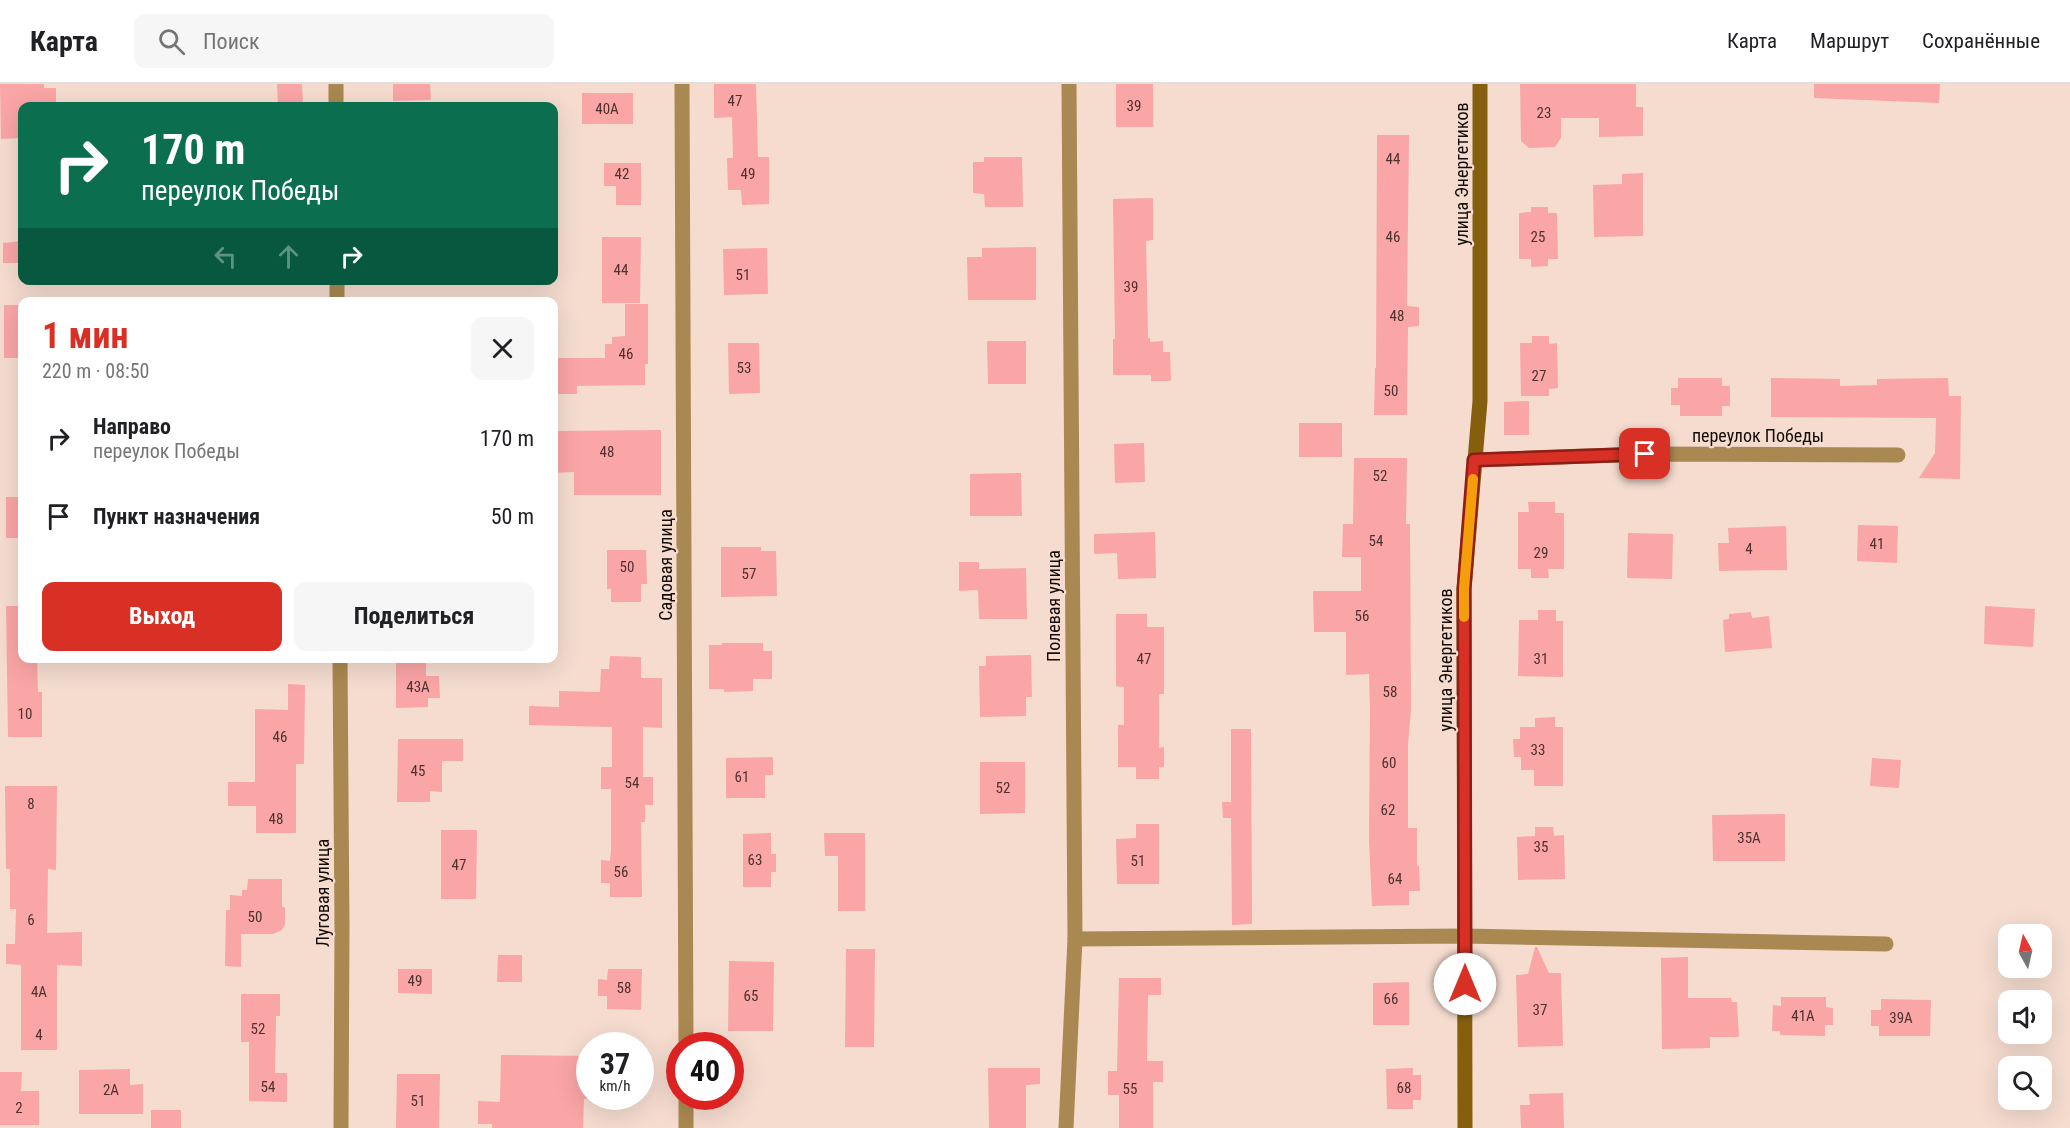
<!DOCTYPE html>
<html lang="ru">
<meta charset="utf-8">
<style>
:root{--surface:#fff;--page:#f6f6f6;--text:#202124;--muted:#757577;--line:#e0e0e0;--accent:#d93025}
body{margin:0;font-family:"Roboto Condensed",sans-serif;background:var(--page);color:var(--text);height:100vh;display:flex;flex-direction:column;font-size:22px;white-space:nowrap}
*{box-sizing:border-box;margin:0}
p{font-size:20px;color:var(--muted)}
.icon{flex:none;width:33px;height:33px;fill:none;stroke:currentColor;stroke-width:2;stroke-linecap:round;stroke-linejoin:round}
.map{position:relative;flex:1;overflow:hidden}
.details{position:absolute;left:18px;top:213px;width:540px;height:366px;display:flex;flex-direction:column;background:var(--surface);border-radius:12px;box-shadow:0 6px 24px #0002}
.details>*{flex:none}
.banner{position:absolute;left:18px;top:18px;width:540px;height:183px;border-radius:12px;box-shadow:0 6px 24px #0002;background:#0b6e4f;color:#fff;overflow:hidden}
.needle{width:39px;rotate:352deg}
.tools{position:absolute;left:1998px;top:840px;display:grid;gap:12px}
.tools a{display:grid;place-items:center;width:54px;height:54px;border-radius:12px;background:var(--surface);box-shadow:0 6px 24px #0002;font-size:30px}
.speed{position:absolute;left:576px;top:948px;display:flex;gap:12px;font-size:30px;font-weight:700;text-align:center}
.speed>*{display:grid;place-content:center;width:78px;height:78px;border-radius:50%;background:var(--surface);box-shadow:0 6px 24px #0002;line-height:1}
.speed small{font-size:15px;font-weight:400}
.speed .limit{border:9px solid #d22;background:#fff;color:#111}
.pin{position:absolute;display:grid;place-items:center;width:51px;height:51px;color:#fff;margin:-26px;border-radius:12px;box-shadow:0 3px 9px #0006}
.me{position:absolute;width:66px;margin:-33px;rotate:0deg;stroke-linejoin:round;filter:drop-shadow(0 0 4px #0008)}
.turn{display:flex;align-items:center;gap:21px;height:126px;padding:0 24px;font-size:27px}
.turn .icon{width:78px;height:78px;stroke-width:2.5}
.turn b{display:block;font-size:42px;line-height:51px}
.lanes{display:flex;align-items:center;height:57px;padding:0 24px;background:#0003;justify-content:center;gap:30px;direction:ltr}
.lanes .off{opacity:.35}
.round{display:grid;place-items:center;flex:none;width:63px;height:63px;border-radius:12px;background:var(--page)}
.headline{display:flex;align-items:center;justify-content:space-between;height:102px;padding:0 24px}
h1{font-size:36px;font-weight:700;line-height:45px;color:var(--accent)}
.button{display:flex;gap:12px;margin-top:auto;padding:12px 24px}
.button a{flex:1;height:69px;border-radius:12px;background:var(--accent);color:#fff;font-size:24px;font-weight:700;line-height:69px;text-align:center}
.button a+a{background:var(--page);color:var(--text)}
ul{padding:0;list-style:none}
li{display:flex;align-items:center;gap:18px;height:78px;padding:0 24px}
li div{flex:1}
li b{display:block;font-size:22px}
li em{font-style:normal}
header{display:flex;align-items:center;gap:36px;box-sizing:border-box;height:84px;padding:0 30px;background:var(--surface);border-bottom:2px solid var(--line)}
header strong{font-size:28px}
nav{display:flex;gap:33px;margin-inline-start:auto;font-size:21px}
.search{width:420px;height:54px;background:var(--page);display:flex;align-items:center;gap:15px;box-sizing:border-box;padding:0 21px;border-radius:12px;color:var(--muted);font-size:22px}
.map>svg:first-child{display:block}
</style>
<header>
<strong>Карта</strong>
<div class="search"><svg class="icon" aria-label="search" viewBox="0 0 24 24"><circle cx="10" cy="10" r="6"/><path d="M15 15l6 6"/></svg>Поиск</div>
<nav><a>Карта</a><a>Маршрут</a><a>Сохранённые</a></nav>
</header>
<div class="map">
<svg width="2070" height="1044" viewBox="0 0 2070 1044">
<rect width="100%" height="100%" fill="#f5dccf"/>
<g fill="#faa5a6">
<polygon points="0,0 44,0 44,4 56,4 56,22 22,22 22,54 1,55"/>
<polygon points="277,0 302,0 303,22 278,22"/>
<polygon points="393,0 430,0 431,16 393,17"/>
<polygon points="714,0 756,0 758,73 769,73 769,120 742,121 741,106 728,106 727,74 733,74 732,33 714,34"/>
<rect x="1116" y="0" width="37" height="43"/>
<polygon points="1520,0 1636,0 1636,23 1643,23 1643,52 1599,53 1599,34 1561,34 1561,54 1555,63 1529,64 1521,57"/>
<polygon points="1814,0 1940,0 1939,19 1814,14"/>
<rect x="582" y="9" width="51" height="31"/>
<polygon points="1377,51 1409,51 1407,222 1419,223 1419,242 1408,243 1407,331 1374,331 1375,284 1376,284"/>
<polygon points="984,73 1022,73 1023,123 985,123 984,110 973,109 973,78 984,78"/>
<polygon points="604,79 641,79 641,121 616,121 616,102 604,102"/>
<polygon points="1643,89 1643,152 1594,153 1593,101 1622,100 1622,90"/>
<polygon points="1153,114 1153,156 1146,157 1148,254 1150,254 1150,258 1163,257 1163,268 1170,268 1171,297 1151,297 1151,291 1113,291 1113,255 1115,255 1113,115"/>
<polygon points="1531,123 1548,123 1548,129 1557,129 1558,175 1548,175 1548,182 1531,183 1531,175 1519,175 1519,129 1531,128"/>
<polygon points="602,153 641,153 640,219 602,219"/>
<polygon points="22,157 22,179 3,179 3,159"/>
<polygon points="1036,163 1036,216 968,216 967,173 982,173 982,164"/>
<polygon points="767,164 768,210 724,211 723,165"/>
<polygon points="625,220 648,220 648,280 645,280 645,301 577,302 577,310 554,310 554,274 605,274 605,260 612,260 612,253 625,252"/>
<rect x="4" y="221" width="18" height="53"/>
<polygon points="1532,252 1549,252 1549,260 1557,259 1558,304 1549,305 1549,312 1521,312 1520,259 1532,259"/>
<polygon points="987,257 1026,257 1026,300 988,300"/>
<polygon points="728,259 759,259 760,309 729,310"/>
<polygon points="1678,294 1722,294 1722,302 1730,302 1730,322 1722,322 1722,332 1680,332 1680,321 1671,321 1671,304 1678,304"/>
<polygon points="1771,294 1840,295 1840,302 1877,301 1877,295 1948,294 1949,312 1961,312 1960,395 1919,394 1935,369 1936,334 1771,333"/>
<polygon points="1529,317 1529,351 1504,351 1504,318"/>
<rect x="1299" y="339" width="43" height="34"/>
<polygon points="661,346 661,411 574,411 574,388 554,389 554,347"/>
<polygon points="1144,359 1145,398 1115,399 1114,360"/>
<polygon points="1354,374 1407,374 1406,440 1410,440 1411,625 1408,660 1408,744 1417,744 1417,782 1419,782 1420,807 1409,807 1409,821 1372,822 1369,756 1370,625 1369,590 1346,591 1346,548 1314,548 1313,507 1361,507 1361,473 1342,473 1343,440 1353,440"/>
<polygon points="1021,389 1022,432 970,432 970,390"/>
<rect x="6" y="413" width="16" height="41"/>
<polygon points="1528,418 1555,418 1555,429 1564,429 1564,485 1548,485 1549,494 1531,494 1531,485 1518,485 1518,428 1529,428"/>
<polygon points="1858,441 1898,442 1897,479 1857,477"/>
<polygon points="1786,442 1787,486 1719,487 1718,459 1729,459 1728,444"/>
<polygon points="1155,448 1156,494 1118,495 1117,469 1094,470 1094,450"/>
<polygon points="1628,449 1673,450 1672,495 1627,494"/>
<polygon points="721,463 761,463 761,467 776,467 777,512 721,513"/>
<polygon points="607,466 646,466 647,500 641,500 641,518 611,518 611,505 607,505"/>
<polygon points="959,478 979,478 979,485 1026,484 1027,535 979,535 978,506 959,507"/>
<polygon points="6,522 22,522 22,574 37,574 38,608 42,608 42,653 8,653"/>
<polygon points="1985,522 2035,525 2033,563 1984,560"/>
<polygon points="1538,526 1556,526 1556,537 1563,537 1563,593 1518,592 1519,536 1538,536"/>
<polygon points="1751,528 1752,534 1769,532 1772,564 1725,568 1723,536 1729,535 1729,530"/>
<polygon points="1116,530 1147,530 1147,543 1164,543 1164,610 1159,610 1159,664 1164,663 1164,683 1159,683 1159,695 1136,695 1136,683 1118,683 1118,641 1124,641 1124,603 1116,602"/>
<polygon points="722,559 763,559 763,567 772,567 772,595 753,595 753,607 724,608 724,605 709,605 709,561 722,561"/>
<polygon points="1031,571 1032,613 1026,613 1026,632 980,633 979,582 986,582 986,572"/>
<polygon points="610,572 641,573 641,594 662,594 662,644 643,643 643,693 653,693 653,721 645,721 645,738 641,738 642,813 610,813 610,799 601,799 601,776 610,777 611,766 611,705 601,705 601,683 612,683 612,643 529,641 529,622 559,623 559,607 600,608 601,585 609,585"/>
<polygon points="396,579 426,579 426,592 439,592 440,614 428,614 428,623 396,624"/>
<polygon points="288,600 305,601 304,680 296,680 296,749 256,749 256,722 228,722 228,698 255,698 255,625 288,626"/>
<polygon points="1555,633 1555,643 1563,643 1563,702 1534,702 1534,686 1521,686 1521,673 1514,673 1513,655 1520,655 1520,643 1535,643 1535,634"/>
<polygon points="1231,645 1251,645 1252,840 1232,841 1231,734 1223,734 1222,718 1231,718"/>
<polygon points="398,655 463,655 463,677 442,677 442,708 430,707 430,718 397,718"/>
<polygon points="773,673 773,691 765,691 765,714 726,714 726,674"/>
<polygon points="1872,674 1901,676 1899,704 1870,702"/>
<polygon points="980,678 1025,678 1025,729 980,730"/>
<polygon points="5,702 57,702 56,786 48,785 47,849 82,848 82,882 57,881 57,966 21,966 21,881 6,880 6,860 15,860 16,825 10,825 10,785 6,785"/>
<polygon points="1785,730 1785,777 1713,777 1712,731"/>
<polygon points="1136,740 1159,740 1159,800 1117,800 1116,755 1136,754"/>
<polygon points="1535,743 1553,743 1554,752 1564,751 1565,795 1518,796 1517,753 1535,752"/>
<polygon points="441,746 477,746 476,815 441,815"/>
<polygon points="771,749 771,770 776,770 776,788 771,788 771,803 743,803 743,750"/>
<polygon points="824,749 865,749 865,827 838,827 838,772 825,772"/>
<polygon points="248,795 282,795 282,823 285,823 285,840 282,846 273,850 241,850 241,883 225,882 226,826 230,826 230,811 242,812 242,806 247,806"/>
<polygon points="1535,863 1537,863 1549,889 1561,889 1563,962 1518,963 1516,891 1528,890"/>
<polygon points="846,865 875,865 874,963 845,963"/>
<polygon points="498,871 522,871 522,898 497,898"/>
<polygon points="1688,873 1688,914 1731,914 1732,918 1737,918 1739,953 1710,953 1710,964 1662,965 1661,874"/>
<polygon points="729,877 774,878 773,947 728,947"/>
<polygon points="398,885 432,885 432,910 398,909"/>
<polygon points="608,885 642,885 641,926 607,925 607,912 598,912 598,895 607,896"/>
<polygon points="1119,894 1161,894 1161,911 1148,911 1147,977 1163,977 1163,998 1153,998 1153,1044 1119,1044 1119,1011 1108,1011 1108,987 1117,987"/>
<polygon points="1409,898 1409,941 1373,941 1373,899"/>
<polygon points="241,910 280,910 280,932 276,932 275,989 287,989 287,1018 249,1017 249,958 241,958"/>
<polygon points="1781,913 1826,913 1826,923 1833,924 1833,941 1825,941 1825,952 1780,951 1780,947 1772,947 1773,921 1781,922"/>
<polygon points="1881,915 1931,916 1930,952 1879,952 1879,942 1871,942 1871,926 1881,926"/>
<polygon points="501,971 590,972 590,1015 584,1015 583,1044 492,1044 492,1040 478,1040 478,1017 500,1018"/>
<polygon points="988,984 1040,984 1040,1000 1026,1001 1026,1044 989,1044"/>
<polygon points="1413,984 1413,991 1421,991 1421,1016 1413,1016 1413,1025 1387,1025 1386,985"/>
<polygon points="130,985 130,1001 143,1000 143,1030 79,1030 79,986"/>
<polygon points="0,988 22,988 21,1007 39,1007 39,1041 0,1041"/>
<polygon points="397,990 440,990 439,1044 396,1044"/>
<polygon points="1563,1009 1564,1044 1521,1044 1520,1021 1530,1021 1529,1010"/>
<rect x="151" y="1026" width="30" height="18"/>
</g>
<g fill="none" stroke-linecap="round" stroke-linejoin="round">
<g stroke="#aa8851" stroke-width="15">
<polyline points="336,0 336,22"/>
<polyline points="682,0 686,962"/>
<polyline points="337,196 337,218"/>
<polyline points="1474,376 1645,370 1898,371"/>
<polyline points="340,574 342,845 341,1044"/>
<polyline points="1075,855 1464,852 1886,860"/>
<polyline points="686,1012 686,1044"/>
<polyline points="1066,1044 1075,855 1069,0"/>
</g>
<polyline stroke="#865f0e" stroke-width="15" points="1465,1044 1464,505 1480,317 1480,0"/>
</g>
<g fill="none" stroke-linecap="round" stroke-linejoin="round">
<defs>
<polyline id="route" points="1465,900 1464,505 1474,376 1645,370"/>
</defs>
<use href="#route" stroke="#8d1f18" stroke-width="15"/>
<use href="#route" stroke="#d93025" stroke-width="10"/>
<polyline stroke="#f59e0b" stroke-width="10" points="1464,533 1464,505 1473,395"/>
</g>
<g text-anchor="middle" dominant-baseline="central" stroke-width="4.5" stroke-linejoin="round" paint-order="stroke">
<g font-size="15" fill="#4d322f">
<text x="735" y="17">47</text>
<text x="1134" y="22">39</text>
<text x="607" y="25">40А</text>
<text x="1544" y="29">23</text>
<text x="1393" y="75">44</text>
<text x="622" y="90">42</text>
<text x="748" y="90">49</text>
<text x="1393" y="153">46</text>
<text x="1538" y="153">25</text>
<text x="621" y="186">44</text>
<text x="743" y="191">51</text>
<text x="1131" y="203">39</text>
<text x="1397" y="232">48</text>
<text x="626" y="270">46</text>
<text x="744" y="284">53</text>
<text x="1539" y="292">27</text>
<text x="1391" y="307">50</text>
<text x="607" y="368">48</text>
<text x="1380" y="392">52</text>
<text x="1376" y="457">54</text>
<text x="1877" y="460">41</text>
<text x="1749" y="465">4</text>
<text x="1541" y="469">29</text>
<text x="627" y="483">50</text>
<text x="749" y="490">57</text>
<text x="1362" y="532">56</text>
<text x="1144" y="575">47</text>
<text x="1541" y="575">31</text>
<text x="418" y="603">43А</text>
<text x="1390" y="608">58</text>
<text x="25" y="630">10</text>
<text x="280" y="653">46</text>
<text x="1538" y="666">33</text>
<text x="1389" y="679">60</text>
<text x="418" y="687">45</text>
<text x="742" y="693">61</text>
<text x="632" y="699">54</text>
<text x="1003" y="704">52</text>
<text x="31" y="720">8</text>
<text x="1388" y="726">62</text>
<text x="276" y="735">48</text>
<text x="1749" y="754">35А</text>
<text x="1541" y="763">35</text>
<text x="755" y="776">63</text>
<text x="1138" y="777">51</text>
<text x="459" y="781">47</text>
<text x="621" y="788">56</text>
<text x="1395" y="795">64</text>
<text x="255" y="833">50</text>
<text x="31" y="836">6</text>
<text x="415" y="897">49</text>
<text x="624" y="904">58</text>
<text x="39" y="908">4А</text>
<text x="751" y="912">65</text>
<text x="1391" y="915">66</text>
<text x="1540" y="926">37</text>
<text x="1803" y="932">41А</text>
<text x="1901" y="934">39А</text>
<text x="258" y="945">52</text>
<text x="39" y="951">4</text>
<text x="268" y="1003">54</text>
<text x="1404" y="1004">68</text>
<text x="1130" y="1005">55</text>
<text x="111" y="1006">2А</text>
<text x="418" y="1017">51</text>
<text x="19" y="1024">2</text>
</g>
<g font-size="18" fill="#130b07" stroke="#f5dccf">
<text transform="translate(1461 90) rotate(-90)">улица Энергетиков</text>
<text x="1758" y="351">переулок Победы</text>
<text transform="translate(665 481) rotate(-90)">Садовая улица</text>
<text transform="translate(1053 522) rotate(-90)">Полевая улица</text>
<text transform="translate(1445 576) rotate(-90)">улица Энергетиков</text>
<text transform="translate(322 809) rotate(-90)">Луговая улица</text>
</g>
</g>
</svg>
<div class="tools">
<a><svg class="needle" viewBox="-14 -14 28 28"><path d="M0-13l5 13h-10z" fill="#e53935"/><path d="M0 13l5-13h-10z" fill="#757577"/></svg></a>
<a><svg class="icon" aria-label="sound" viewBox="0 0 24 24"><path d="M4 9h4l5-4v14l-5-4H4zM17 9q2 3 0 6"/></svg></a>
<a><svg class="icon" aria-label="search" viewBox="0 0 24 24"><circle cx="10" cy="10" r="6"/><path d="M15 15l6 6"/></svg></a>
</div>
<div class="speed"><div>37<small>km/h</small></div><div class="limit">40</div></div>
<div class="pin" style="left:1645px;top:370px;background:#d93025"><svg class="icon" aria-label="arrive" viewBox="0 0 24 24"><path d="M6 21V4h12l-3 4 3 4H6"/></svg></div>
<svg class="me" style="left:1465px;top:900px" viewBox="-20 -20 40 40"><circle r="19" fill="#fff"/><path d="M0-13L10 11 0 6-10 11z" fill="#d93025"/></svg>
<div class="banner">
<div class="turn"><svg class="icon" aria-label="right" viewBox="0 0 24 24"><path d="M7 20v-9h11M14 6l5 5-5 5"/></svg><div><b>170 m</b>переулок Победы</div></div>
<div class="lanes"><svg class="icon off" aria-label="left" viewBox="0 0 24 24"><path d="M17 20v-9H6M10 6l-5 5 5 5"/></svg><svg class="icon off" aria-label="ahead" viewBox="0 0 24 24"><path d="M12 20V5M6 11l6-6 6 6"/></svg><svg class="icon" aria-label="right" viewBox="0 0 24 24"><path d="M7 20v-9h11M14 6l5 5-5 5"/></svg></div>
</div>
<section class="details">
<div class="headline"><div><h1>1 мин</h1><p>220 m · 08:50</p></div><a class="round"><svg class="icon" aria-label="close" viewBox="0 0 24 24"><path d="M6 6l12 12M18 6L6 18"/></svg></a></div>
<ul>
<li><svg class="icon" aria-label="right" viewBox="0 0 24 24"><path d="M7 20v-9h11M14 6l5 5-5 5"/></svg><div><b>Направо</b><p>переулок Победы</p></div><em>170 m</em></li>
<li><svg class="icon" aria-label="arrive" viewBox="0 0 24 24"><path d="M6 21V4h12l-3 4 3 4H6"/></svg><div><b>Пункт назначения</b></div><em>50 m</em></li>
</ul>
<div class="button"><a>Выход</a><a>Поделиться</a></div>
</section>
</div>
